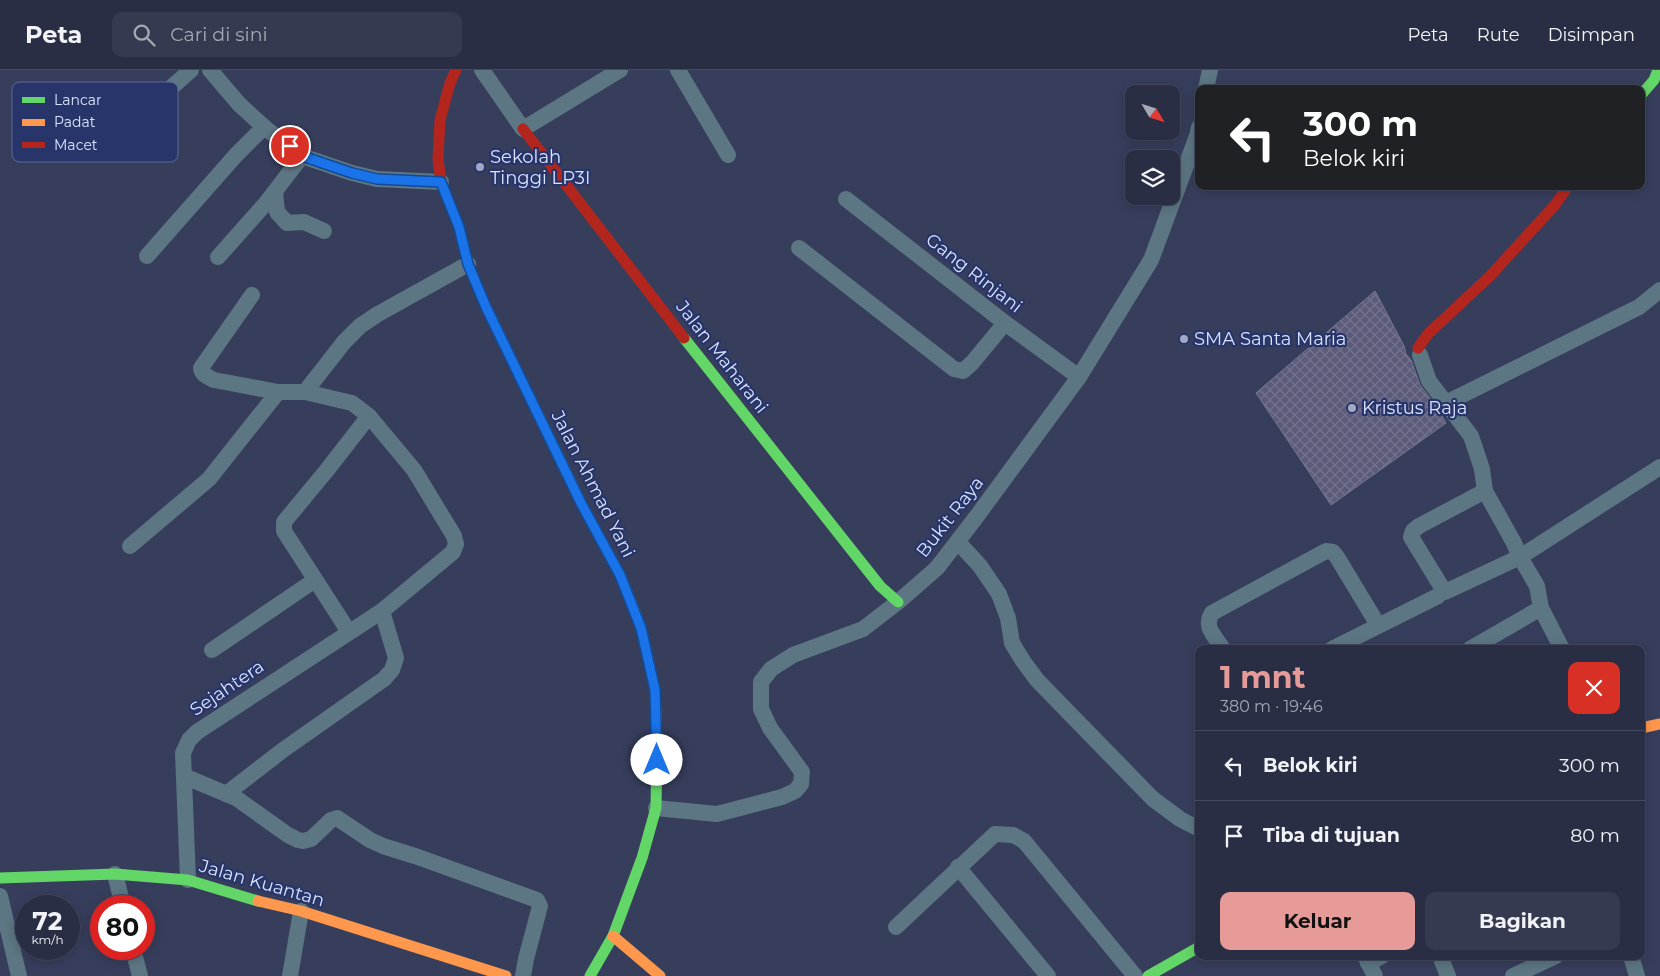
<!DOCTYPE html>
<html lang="id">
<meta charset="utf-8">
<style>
:root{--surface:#292e45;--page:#353a50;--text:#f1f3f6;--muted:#a5a8b3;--line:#454a5e;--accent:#e69b98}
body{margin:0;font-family:Montserrat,sans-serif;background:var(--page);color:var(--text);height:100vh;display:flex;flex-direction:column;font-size:19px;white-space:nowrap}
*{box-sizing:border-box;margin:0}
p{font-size:16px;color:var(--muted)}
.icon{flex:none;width:28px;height:28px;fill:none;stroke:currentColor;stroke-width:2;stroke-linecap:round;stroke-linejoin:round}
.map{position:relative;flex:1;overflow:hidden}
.details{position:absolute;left:1195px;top:575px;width:450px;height:315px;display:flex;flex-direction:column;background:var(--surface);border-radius:10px;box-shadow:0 2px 12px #0003,0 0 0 1px var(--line)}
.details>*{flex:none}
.top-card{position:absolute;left:1195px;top:15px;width:450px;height:105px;border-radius:10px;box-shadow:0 2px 12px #0003,0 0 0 1px var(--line);background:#202124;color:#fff;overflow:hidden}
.needle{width:32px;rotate:128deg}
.buttons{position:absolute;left:1125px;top:15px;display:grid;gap:10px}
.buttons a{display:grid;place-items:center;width:55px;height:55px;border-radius:10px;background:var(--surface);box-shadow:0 2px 12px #0003,0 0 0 1px var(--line);font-size:25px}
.speed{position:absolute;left:15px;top:825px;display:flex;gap:10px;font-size:25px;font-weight:700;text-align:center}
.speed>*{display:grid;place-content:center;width:65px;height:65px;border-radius:50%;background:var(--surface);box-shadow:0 2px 12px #0003,0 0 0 1px var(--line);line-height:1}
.speed small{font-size:12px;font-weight:400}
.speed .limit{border:8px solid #d22;background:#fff;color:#111}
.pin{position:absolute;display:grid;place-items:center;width:42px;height:42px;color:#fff;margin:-21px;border:2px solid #fff;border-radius:50%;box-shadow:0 1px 5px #0007}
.me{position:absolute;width:55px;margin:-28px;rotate:0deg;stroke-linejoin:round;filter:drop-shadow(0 0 4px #0008)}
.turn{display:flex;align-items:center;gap:18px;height:105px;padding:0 25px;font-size:22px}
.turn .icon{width:65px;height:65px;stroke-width:2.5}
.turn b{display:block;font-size:35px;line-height:42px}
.round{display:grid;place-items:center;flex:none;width:52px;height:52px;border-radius:10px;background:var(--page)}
.headline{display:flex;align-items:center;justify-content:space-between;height:85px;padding:0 25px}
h1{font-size:30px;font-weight:700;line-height:38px;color:var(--accent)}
.cta{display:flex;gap:10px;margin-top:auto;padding:10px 25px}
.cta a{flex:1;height:58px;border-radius:10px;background:var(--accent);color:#111;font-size:20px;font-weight:700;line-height:58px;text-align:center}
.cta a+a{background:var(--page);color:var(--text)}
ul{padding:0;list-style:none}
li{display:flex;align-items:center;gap:15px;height:70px;padding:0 25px;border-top:1px solid var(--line)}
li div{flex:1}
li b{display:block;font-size:19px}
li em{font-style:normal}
header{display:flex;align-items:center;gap:30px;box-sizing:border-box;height:70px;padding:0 25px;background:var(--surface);border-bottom:1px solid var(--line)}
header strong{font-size:24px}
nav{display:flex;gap:28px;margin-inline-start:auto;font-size:18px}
.search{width:350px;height:45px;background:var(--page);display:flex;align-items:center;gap:12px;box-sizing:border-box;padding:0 18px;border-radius:10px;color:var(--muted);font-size:19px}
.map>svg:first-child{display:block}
</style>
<header>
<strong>Peta</strong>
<div class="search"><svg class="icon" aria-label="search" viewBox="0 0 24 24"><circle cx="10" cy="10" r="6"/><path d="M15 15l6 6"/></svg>Cari di sini</div>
<nav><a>Peta</a><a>Rute</a><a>Disimpan</a></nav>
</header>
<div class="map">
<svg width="1660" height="906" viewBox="0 0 1660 906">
<defs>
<pattern id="building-cross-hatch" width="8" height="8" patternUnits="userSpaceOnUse" patternTransform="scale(1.25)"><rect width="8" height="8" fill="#5c5b7a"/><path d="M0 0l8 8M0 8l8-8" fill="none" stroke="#73728e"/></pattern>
</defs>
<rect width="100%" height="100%" fill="#373e5c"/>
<polygon fill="url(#building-cross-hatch)" stroke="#767791" points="1375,221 1404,276 1406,284 1411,290 1420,315 1438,339 1446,353 1331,435 1256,323"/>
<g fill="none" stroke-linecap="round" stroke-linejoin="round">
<g stroke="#5c7683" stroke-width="16">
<polyline points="210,0 239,34 264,57 302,86 352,103 377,109 441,112"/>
<polyline points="482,0 523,59 620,0"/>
<polyline points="678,0 728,85"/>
<polyline points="1206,19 1210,0"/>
<polyline points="112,82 137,48 191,0"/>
<polyline points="275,122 277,142 287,153 304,152 324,161"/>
<polyline points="846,129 1005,253 1079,307"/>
<polyline points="799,178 954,299 963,301 972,293 1005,253"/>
<polyline points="147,186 236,85 264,57"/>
<polyline points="218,187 266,133 302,86"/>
<polyline points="1420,285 1429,311 1471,366 1482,399 1485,421 1514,473 1520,487 1537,516 1541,538 1562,579"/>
<polyline points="305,322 344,272 360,256 378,244 468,194"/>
<polyline points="1446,333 1639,237 1660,220"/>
<polyline points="958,472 980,496 999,524 1008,548 1012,573 1023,591 1037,610 1153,729 1180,749 1199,759"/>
<polyline points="130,476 209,409 278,322"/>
<polyline points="1441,516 1411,467 1413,461 1419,456 1485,421"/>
<polyline points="1445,522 1520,487 1660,397"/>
<polyline points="349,562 284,461 284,452 327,400 369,346"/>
<path d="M1223,579C1215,566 1203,557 1212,543L1326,481L1333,482L1337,487L1378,555"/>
<polyline points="1332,579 1438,526"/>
<polyline points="1470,579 1541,538"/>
<polyline points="212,580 315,510"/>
<polyline points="186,707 236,728 288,765 298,770 303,771 311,769 331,750 337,748 370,770 383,776 418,787 537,830 540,836 526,889 523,906"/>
<polyline points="226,724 283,680 384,609 392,600 396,588 382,541"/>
<polyline points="656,738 717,744 782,727 795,721 801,714 802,702 770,658 761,639 761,612 771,599 793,585 863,559 898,532 937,498 977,446 1079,307 1151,190 1197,66 1199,57"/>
<polyline points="958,797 1048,906"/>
<polyline points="115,804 123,836"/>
<path d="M188,810L183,683L189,670L197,662L382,541L453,482L456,474L454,466L414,400L369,346L352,333L305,322H278L214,310C208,307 202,305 201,298L252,225"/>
<polyline points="0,826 19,906"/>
<polyline points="896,857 995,764 1013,765 1024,771 1135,906"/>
<polyline points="133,879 140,906"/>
<polyline points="1365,886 1375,906"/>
<polyline points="1440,886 1448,906"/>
<polyline points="1631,886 1637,906"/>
<polyline points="1368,893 1382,886"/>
<polyline points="290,906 301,841"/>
<polyline points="1513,906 1556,886"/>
</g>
<g stroke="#63d668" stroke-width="11">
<polyline points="1641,25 1654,10 1658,0"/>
<polyline points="684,268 880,516 898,532"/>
<polyline points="0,808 115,804 188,810 258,831"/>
<polyline points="590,906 613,866 642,788 656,738 657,673 655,620 641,558 631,532"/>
<polyline points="1148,906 1199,877"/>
</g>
<g stroke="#ff974d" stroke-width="11">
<polyline points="488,241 581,433 620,505 631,532"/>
<polyline points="1641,658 1660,654"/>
<polyline points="258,831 301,841 506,906"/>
<polyline points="613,866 660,906"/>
</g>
<g stroke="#b3261e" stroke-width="11">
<polyline points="456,0 450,13 440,50 438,89 441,112 459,157 468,194 488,241"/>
<polyline points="523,59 684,268"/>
<polyline points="1418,278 1428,264 1490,206 1555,135 1568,116"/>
</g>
</g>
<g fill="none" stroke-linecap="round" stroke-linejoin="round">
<defs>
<polyline id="route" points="290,76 302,86 352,103 377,109 441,112 459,157 468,194 486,237 581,433 620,505 641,558 655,620 657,690"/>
</defs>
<use href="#route" stroke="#114b97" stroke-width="12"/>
<use href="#route" stroke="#1a73e8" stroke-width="9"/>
</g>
<g fill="#a1a9c5" stroke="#28356b" stroke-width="2">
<circle cx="480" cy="97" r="5"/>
<circle cx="1184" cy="269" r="5"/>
<circle cx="1352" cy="338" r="5"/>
</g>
<g text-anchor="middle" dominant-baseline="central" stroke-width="4.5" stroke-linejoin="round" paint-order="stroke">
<g font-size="18" fill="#dae3fd" stroke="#28356b" text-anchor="start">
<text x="490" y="87">Sekolah<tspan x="490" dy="21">Tinggi LP3I</tspan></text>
<text x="1194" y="269">SMA Santa Maria</text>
<text x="1362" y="338">Kristus Raja</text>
</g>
<g font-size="18" fill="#dae3fd" stroke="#28356b">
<text transform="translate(974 203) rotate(38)">Gang Rinjani</text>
<text transform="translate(722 287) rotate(52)">Jalan Maharani</text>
<text transform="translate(593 414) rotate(63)">Jalan Ahmad Yani</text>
<text transform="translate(950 447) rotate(-52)">Bukit Raya</text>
<text transform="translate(227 618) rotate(-34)">Sejahtera</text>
<text transform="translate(262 813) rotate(16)">Jalan Kuantan</text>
</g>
</g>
<rect x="12" y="12" width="166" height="80" rx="8" fill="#28356b" stroke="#5d6997" stroke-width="1"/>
<rect x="22" y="27" width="23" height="6" fill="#63d668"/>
<rect x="22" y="49" width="23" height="7" fill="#ff974d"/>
<rect x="22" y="72" width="23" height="6" fill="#b3261e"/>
<g font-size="14" fill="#dae3fd">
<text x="54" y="35">Lancar</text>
<text x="54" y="57">Padat</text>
<text x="54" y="80">Macet</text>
</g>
</svg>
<div class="buttons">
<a><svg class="needle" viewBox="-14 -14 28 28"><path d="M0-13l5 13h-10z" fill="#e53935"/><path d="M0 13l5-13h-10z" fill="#a5a8b3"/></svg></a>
<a><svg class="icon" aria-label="layers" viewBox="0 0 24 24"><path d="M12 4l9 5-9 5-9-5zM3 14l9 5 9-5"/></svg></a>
</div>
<div class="speed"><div>72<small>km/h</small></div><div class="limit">80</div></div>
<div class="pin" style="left:290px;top:76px;background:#d93025"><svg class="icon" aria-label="arrive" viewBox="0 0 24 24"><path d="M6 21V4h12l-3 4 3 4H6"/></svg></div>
<svg class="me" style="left:657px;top:690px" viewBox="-20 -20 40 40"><circle r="19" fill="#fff"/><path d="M0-13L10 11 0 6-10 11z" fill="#1a73e8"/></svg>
<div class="top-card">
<div class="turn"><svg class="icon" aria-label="left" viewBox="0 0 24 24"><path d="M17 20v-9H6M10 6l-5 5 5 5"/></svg><div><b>300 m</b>Belok kiri</div></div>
</div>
<section class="details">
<div class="headline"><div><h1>1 mnt</h1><p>380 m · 19:46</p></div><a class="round" style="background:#d93025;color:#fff"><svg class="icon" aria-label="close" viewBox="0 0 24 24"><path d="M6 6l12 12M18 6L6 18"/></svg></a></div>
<ul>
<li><svg class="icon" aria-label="left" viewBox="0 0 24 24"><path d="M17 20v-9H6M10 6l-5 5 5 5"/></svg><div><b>Belok kiri</b></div><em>300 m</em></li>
<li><svg class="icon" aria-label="arrive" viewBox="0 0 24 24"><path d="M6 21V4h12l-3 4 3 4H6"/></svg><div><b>Tiba di tujuan</b></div><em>80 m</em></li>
</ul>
<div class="cta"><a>Keluar</a><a>Bagikan</a></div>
</section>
</div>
